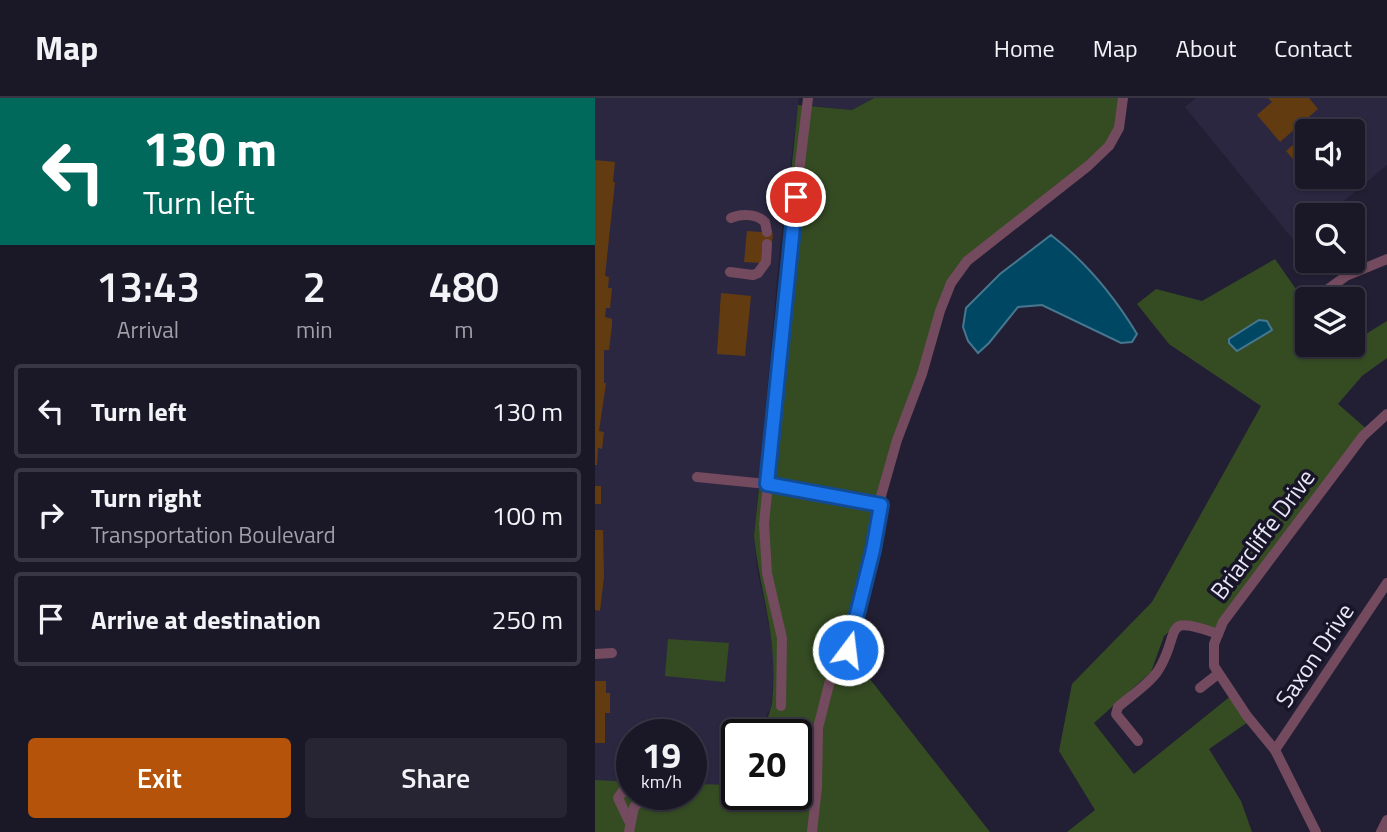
<!DOCTYPE html>
<style>
:root{--surface:#1a1727;--page:#272433;--text:#f1f3f6;--muted:#9f9fa7;--line:#383644;--accent:#b45309}
body{margin:0;font-family:"Titillium Web",sans-serif;background:var(--page);color:var(--text);height:100vh;display:flex;flex-direction:column;font-size:26px;white-space:nowrap}
*{box-sizing:border-box;margin:0}
p{font-size:23px;color:var(--muted)}
.icon{flex:none;width:38px;height:38px;fill:none;stroke:currentColor;stroke-width:2;stroke-linecap:round;stroke-linejoin:round}
.map{position:relative;flex:1;overflow:hidden}
.panel{display:flex;flex-direction:column;background:var(--surface);width:595px}
.panel>*{flex:none}
.guide{background:#00695c;color:#fff;overflow:hidden}
.tools{position:absolute;left:700px;top:21px;display:grid;gap:14px}
.tools a{display:grid;place-items:center;width:70px;height:70px;border-radius:7px;background:var(--surface);box-shadow:0 2px 5px #0004,0 0 0 2px var(--line);font-size:35px}
.speed{position:absolute;left:21px;top:621px;display:flex;gap:14px;font-size:35px;font-weight:700;text-align:center}
.speed>*{display:grid;place-content:center;width:91px;height:91px;border-radius:50%;background:var(--surface);box-shadow:0 2px 5px #0004,0 0 0 2px var(--line);line-height:1}
.speed small{font-size:18px;font-weight:400}
.speed .limit{border:4px solid #111;border-radius:10px;background:#fff;color:#111}
.pin{position:absolute;display:grid;place-items:center;width:60px;height:60px;color:#fff;margin:-30px;border:4px solid #fff;border-radius:50%;box-shadow:0 2px 7px #0007}
.me{position:absolute;width:77px;margin:-38px;rotate:15deg;stroke-linejoin:round;filter:drop-shadow(0 0 5px #0008)}
.turn{display:flex;align-items:center;gap:24px;height:147px;padding:0 28px;font-size:32px}
.turn .icon{width:91px;height:91px;stroke-width:2.5}
.turn b{display:block;font-size:49px;line-height:60px}
.eta{display:flex;justify-content:space-evenly;align-items:center;height:119px;text-align:center}
.eta b{font-size:42px;font-weight:600;line-height:49px}
.action{display:flex;gap:14px;margin-top:auto;padding:14px 28px}
.action a{flex:1;height:80px;border-radius:7px;background:var(--accent);color:#fff;font-size:28px;font-weight:600;line-height:80px;text-align:center}
.action a+a{background:var(--page);color:var(--text)}
ul{padding:0;list-style:none}
li{display:flex;align-items:center;gap:21px;height:94px;margin:0 14px 10px;padding:0 14px;border:4px solid var(--line);border-radius:7px}
li div{flex:1}
li b{display:block;font-size:26px}
li em{font-style:normal}
header{display:flex;align-items:center;gap:42px;box-sizing:border-box;height:98px;padding:0 35px;background:var(--surface);border-bottom:2px solid var(--line)}
header strong{font-size:33px}
nav{display:flex;gap:38px;margin-inline-start:auto;font-size:24px}
main{display:flex;flex:1;min-height:0}
.map>svg:first-child{display:block}
</style>
<header>
<strong>Map</strong>
<nav><a>Home</a><a>Map</a><a>About</a><a>Contact</a></nav>
</header>
<main>
<section class="panel">
<div class="guide">
<div class="turn"><svg class="icon" aria-label="left" viewBox="0 0 24 24"><path d="M17 20v-9H6M10 6l-5 5 5 5"/></svg><div><b>130 m</b>Turn left</div></div>
</div>
<div class="eta">
<div><b>13:43</b><p>Arrival</p></div>
<div><b>2</b><p>min</p></div>
<div><b>480</b><p>m</p></div>
</div>
<ul>
<li><svg class="icon" aria-label="left" viewBox="0 0 24 24"><path d="M17 20v-9H6M10 6l-5 5 5 5"/></svg><div><b>Turn left</b></div><em>130 m</em></li>
<li><svg class="icon" aria-label="right" viewBox="0 0 24 24"><path d="M7 20v-9h11M14 6l5 5-5 5"/></svg><div><b>Turn right</b><p>Transportation Boulevard</p></div><em>100 m</em></li>
<li><svg class="icon" aria-label="arrive" viewBox="0 0 24 24"><path d="M6 21V4h12l-3 4 3 4H6"/></svg><div><b>Arrive at destination</b></div><em>250 m</em></li>
</ul>
<div class="action"><a>Exit</a><a>Share</a></div>
</section>
<div class="map">
<svg width="792" height="734" viewBox="0 0 792 734">
<rect width="100%" height="100%" fill="#221f34"/>
<g fill="#2b2741" fill-rule="evenodd">
<polygon points="0,0 204,0 185,149 159,438 162,470 174,529 179,563 176,610 172,616 168,637 142,637 141,687 96,688 96,637 37,637 37,688 0,689"/>
<polygon points="216,0 278,0 257,12 215,8"/>
<path d="M601,0H792V67L732,117H712V134L700,144L590,9ZM712,33H758V79H712Z"/>
</g>
<g fill="#354c23">
<path d="M279,0H528L514,48L372,163L356,185L302,342L252,552L395,734H0V682L37,684V696H96V686L141,687L142,679V696H201V637H168C170,627 175,614 177,606C178,592 179,576 178,562C176,520 163,480 159,438L203,7L257,12Z"/>
<polygon points="680,161 712,207 712,247 742,247 746,251 758,247 758,244 792,223 792,260 767,278 743,306 774,333 623,536 588,522 569,538 556,574 499,625 539,676 637,597 656,622 614,651 646,703 657,734 472,734 500,712 464,653 477,586 557,504 666,308 574,246 542,206 561,191 607,203"/>
<polygon points="73,541 134,545 130,584 70,578"/>
</g>
<g fill="#004763" stroke="#46778f" stroke-width="2">
<path d="M456,137C491,164 519,198 542,236L537,244L526,245L447,207L423,209L394,245L383,255L373,243L368,229L371,210L405,176Z"/>
<polygon points="664,222 672,223 677,232 642,253 634,245 634,241"/>
</g>
<g fill="#623c10">
<polygon points="673,0 714,0 723,11 685,44 662,17 677,4"/>
<polygon points="730,20 741,33 714,33"/>
<polygon points="712,35 712,77 691,53"/>
<polygon points="0,62 20,64 18,84 20,84 10,178 14,179 13,190 17,190 15,210 11,210 10,219 17,221 17,227 14,252 9,252 9,285 11,285 4,333 9,334 8,343 7,351 3,350 2,367 0,367"/>
<polygon points="152,133 178,135 177,146 167,145 166,165 149,164"/>
<polygon points="126,195 156,198 150,258 122,256"/>
<rect x="0" y="388" width="6" height="18"/>
<polygon points="0,432 8,432 9,479 5,513 0,512"/>
<polygon points="0,583 11,583 11,595 15,595 15,615 10,615 10,645 0,645"/>
</g>
<g fill="none" stroke-linecap="round" stroke-linejoin="round">
<g stroke="#734a5e" stroke-width="10">
<path d="M136,120C146,115 162,116 170,124L172,134"/>
<polyline points="135,174 158,177 163,175 171,164 172,146"/>
<polyline points="721,200 751,178 792,161"/>
<polyline points="102,379 172,386 286,407"/>
<polyline points="0,556 17,555"/>
<polyline points="605,590 623,576"/>
<polyline points="186,608 187,540 172,475 169,426 201,99 213,0"/>
<path d="M543,643L521,616L523,609C534,599 557,584 564,571C587,533 565,515 623,536"/>
<polyline points="680,652 792,485"/>
<polyline points="35,725 23,700 28,693 37,694"/>
<polyline points="34,734 39,709 51,698 67,696"/>
<polyline points="217,734 222,689 223,630 229,606 237,575 252,552 278,452 285,423 286,398 302,342 327,276 345,213 356,185 372,163 493,68 514,48 524,30 528,0"/>
<polyline points="721,734 680,652 652,618 619,568 619,546 628,524 768,338 792,316"/>
<polyline points="786,734 792,722"/>
</g>
</g>
<g fill="none" stroke-linecap="round" stroke-linejoin="round">
<defs>
<polyline id="route" points="201,99 172,386 286,407 278,452 253,552"/>
</defs>
<use href="#route" stroke="#114b97" stroke-width="18"/>
<use href="#route" stroke="#1a73e8" stroke-width="12"/>
</g>
<g text-anchor="middle" dominant-baseline="central" stroke-width="7" stroke-linejoin="round" paint-order="stroke">
<g font-size="24" fill="#eae8f7" stroke="#181529">
<text transform="translate(667 436) rotate(-53)">Briarcliffe Drive</text>
<text transform="translate(719 557) rotate(-56)">Saxon Drive</text>
</g>
</g>
</svg>
<div class="tools">
<a><svg class="icon" aria-label="sound" viewBox="0 0 24 24"><path d="M4 9h4l5-4v14l-5-4H4zM17 9q2 3 0 6"/></svg></a>
<a><svg class="icon" aria-label="search" viewBox="0 0 24 24"><circle cx="10" cy="10" r="6"/><path d="M15 15l6 6"/></svg></a>
<a><svg class="icon" aria-label="layers" viewBox="0 0 24 24"><path d="M12 4l9 5-9 5-9-5zM3 14l9 5 9-5"/></svg></a>
</div>
<div class="speed"><div>19<small>km/h</small></div><div class="limit">20</div></div>
<div class="pin" style="left:201px;top:99px;background:#d93025"><svg class="icon" aria-label="arrive" viewBox="0 0 24 24"><path d="M6 21V4h12l-3 4 3 4H6"/></svg></div>
<svg class="me" style="left:253px;top:552px" viewBox="-20 -20 40 40"><circle r="17" fill="#1a73e8" stroke="#fff" stroke-width="3"/><path d="M0-11L8 9 0 5-8 9z" fill="#fff"/></svg>
</div>
</main>
